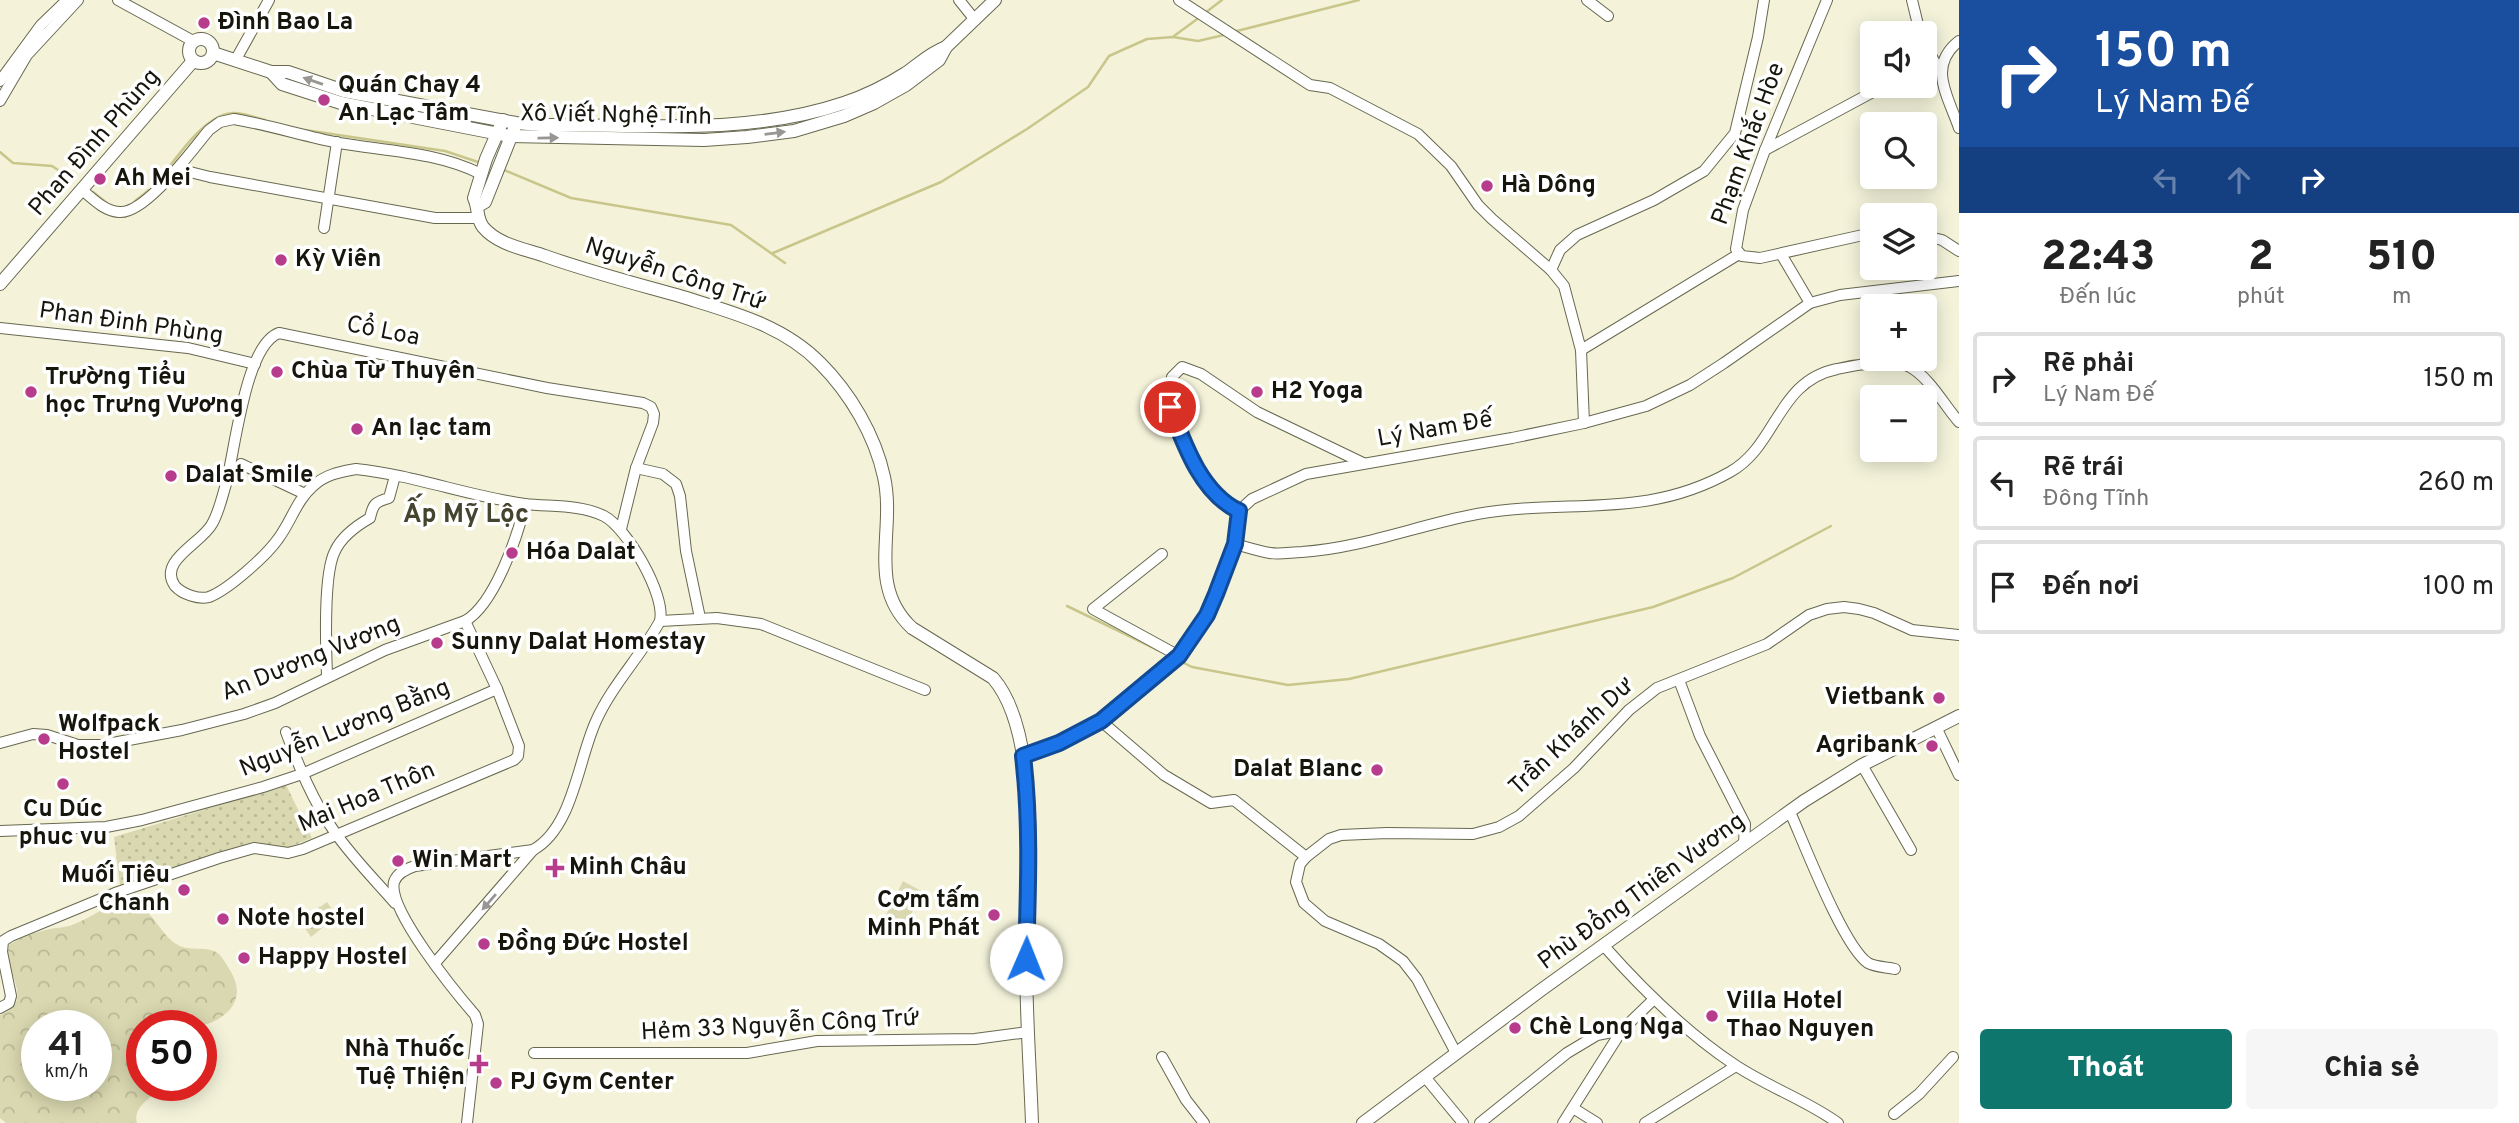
<!DOCTYPE html>
<html lang="vi">
<meta charset="utf-8">
<style>
:root{--surface:#fff;--page:#f6f6f6;--text:#222;--muted:#767676;--line:#e0e0e0;--accent:#0f766e}
body{margin:0;font-family:Overpass,sans-serif;background:var(--page);color:var(--text);height:100vh;display:flex;flex-direction:column;font-size:26px;white-space:nowrap}
*{box-sizing:border-box;margin:0}
p{font-size:23px;color:var(--muted)}
.icon{flex:none;width:38px;height:38px;fill:none;stroke:currentColor;stroke-width:2;stroke-linecap:round;stroke-linejoin:round}
.map{position:relative;flex:1;overflow:hidden}
.panel{display:flex;flex-direction:column;background:var(--surface);width:560px}
.panel>*{flex:none}
.guide{background:#1a4fa0;color:#fff;overflow:hidden}
.fabs{position:absolute;left:1860px;top:21px;display:grid;gap:14px}
.fabs a{display:grid;place-items:center;width:77px;height:77px;border-radius:7px;background:var(--surface);box-shadow:0 4px 18px #0003;font-size:35px}
.speed{position:absolute;left:21px;top:1010px;display:flex;gap:14px;font-size:35px;font-weight:700;text-align:center}
.speed>*{display:grid;place-content:center;width:91px;height:91px;border-radius:50%;background:var(--surface);box-shadow:0 4px 18px #0003;line-height:1}
.speed small{font-size:18px;font-weight:400}
.speed .limit{border:10px solid #d22;background:#fff;color:#111}
.pin{position:absolute;display:grid;place-items:center;width:60px;height:60px;color:#fff;margin:-30px;border:4px solid #fff;border-radius:50%;box-shadow:0 2px 7px #0007}
.me{position:absolute;width:77px;margin:-38px;rotate:1deg;stroke-linejoin:round;filter:drop-shadow(0 0 5px #0008)}
.turn{display:flex;align-items:center;gap:24px;height:147px;padding:0 21px;font-size:32px}
.turn .icon{width:91px;height:91px;stroke-width:2.5}
.turn b{display:block;font-size:49px;line-height:60px}
.lanes{display:flex;align-items:center;height:66px;padding:0 21px;background:#0003;justify-content:center;gap:35px;direction:ltr}
.lanes .off{opacity:.35}
.eta{display:flex;justify-content:space-evenly;align-items:center;height:119px;text-align:center}
.eta b{font-size:42px;font-weight:800;line-height:49px}
.primary-button{display:flex;gap:14px;margin-top:auto;padding:14px 21px}
.primary-button a{flex:1;height:80px;border-radius:7px;background:var(--accent);color:#fff;font-size:28px;font-weight:800;line-height:80px;text-align:center}
.primary-button a+a{background:var(--page);color:var(--text)}
ul{padding:0;list-style:none}
li{display:flex;align-items:center;gap:21px;height:94px;margin:0 14px 10px;padding:0 7px;border:4px solid var(--line);border-radius:7px}
li div{flex:1}
li b{display:block;font-size:26px}
li em{font-style:normal}
main{display:flex;flex:1;min-height:0}
.map>svg:first-child{display:block}
</style>
<main>
<div class="map">
<svg width="1959" height="1123" viewBox="0 0 1959 1123">
<defs>
<pattern id="grass-dots" width="8" height="8" patternUnits="userSpaceOnUse" patternTransform="scale(1.75)"><rect width="8" height="8" fill="#d9d8b0"/><path d="M2 2h.1M6 6h.1" fill="none" stroke="#bab996" stroke-width="1.8" stroke-linecap="round"/></pattern>
<pattern id="forest-crowns" width="20" height="18" patternUnits="userSpaceOnUse" patternTransform="scale(1.75)"><rect width="20" height="18" fill="#d9d8b0"/><path d="M2 6a3 3 0 1 1 6 0M12 15a3 3 0 1 1 6 0" fill="none" stroke="#bab996"/></pattern>
</defs>
<rect width="100%" height="100%" fill="#f4f3da"/>
<g fill="url(#grass-dots)">
<polygon points="286,785 312,838 287,848 253,842 120,886 114,837"/>
<polygon points="327,902 337,916 311,937 300,921"/>
</g>
<path fill="url(#forest-crowns)" fill-rule="evenodd" d="M132,901C155,912 160,935 178,945C190,952 208,945 219,954C223,958 228,967 231,972C247,999 228,1019 201,1026C185,1029 159,1026 142,1026V1085H168C155,1094 132,1106 137,1123H6L0,1118V1015C38,1000 1,971 9,945C21,937 36,932 50,929C57,927 65,928 72,925C94,917 106,903 132,901ZM37,1026H96V1085H37Z"/>
<polygon fill="#d9d8b0" points="903,881 923,892 901,933 882,923"/>
<g fill="none" stroke-linecap="round" stroke-linejoin="round">
<g stroke="#c9c68b" stroke-width="2.5">
<polyline points="1205,13 1222,0"/>
<polyline points="1233,32 1359,0"/>
<polyline points="1174,36 1200,17"/>
<polyline points="305,130 445,151 481,163"/>
<polyline points="0,152 13,163 52,166 70,178"/>
<polyline points="504,170 571,198 731,225 785,263"/>
<path d="M156,184C175,161 202,116 232,113C243,112 255,118 265,120"/>
<polyline points="93,192 107,203"/>
<polyline points="135,201 149,190"/>
<polyline points="773,253 941,182 1027,129 1088,87 1109,56 1147,39 1173,37 1198,41 1224,35"/>
<polyline points="1067,606 1160,651"/>
<polyline points="1180,661 1192,667 1288,685 1349,679 1653,607 1733,578 1831,526"/>
</g>
<defs>
<g id="minor">
<polyline points="118,0 193,41"/>
<polyline points="959,0 975,20"/>
<polyline points="1179,0 1310,85 1330,88 1418,134 1451,166 1478,205 1492,219 1551,270 1564,286 1581,350 1584,423"/>
<polyline points="1587,0 1608,16"/>
<polyline points="1827,0 1765,150 1743,210 1736,249 1742,256 1760,258 1872,233"/>
<polyline points="1912,0 1920,33"/>
<path d="M1959,41C1927,66 1948,96 1959,128"/>
<polyline points="1925,44 1940,72"/>
<polyline points="235,61 269,0"/>
<polyline points="0,81 41,25 67,0"/>
<polyline points="0,101 27,55 78,0"/>
<polyline points="1765,150 1884,86"/>
<polyline points="178,169 210,177 435,218 477,218"/>
<path d="M82,190C93,199 104,211 119,212C145,215 193,149 209,130L220,122L234,119C269,125 304,136 339,143C386,151 437,152 481,174"/>
<polyline points="324,228 337,142"/>
<polyline points="1925,236 1942,240 1959,251"/>
<polyline points="1781,254 1810,303"/>
<polyline points="1551,270 1560,250 1577,235 1654,200 1704,171 1735,133 1758,37 1764,0"/>
<polyline points="0,328 188,348 255,364"/>
<polyline points="1581,350 1739,254"/>
<polyline points="241,464 305,494"/>
<polyline points="636,468 663,474 676,484 680,496 686,551 700,618"/>
<path d="M1239,511C1207,496 1179,443 1171,409C1168,399 1170,386 1172,377L1182,367L1201,374L1257,412L1363,463"/>
<path d="M1235,544C1246,547 1258,551 1270,553C1280,555 1292,552 1302,552C1362,548 1418,525 1477,514C1568,498 1645,520 1730,472C1777,446 1777,381 1837,369C1854,365 1895,358 1910,367C1930,378 1944,405 1959,422"/>
<polyline points="1162,554 1093,609 1179,656"/>
<polyline points="660,621 717,618 761,624 925,690"/>
<path d="M327,676C326,648 323,574 335,551C342,536 356,526 370,518C373,504 375,502 389,498L395,476"/>
<polyline points="1679,680 1700,736 1745,824 1744,844"/>
<polyline points="1101,721 1164,775 1211,803 1234,800 1306,857"/>
<polyline points="1936,727 1959,775"/>
<path d="M286,732C299,767 313,801 334,831C352,857 375,880 395,903"/>
<path d="M0,743L33,734L47,735L78,745H102L182,730L244,714L275,703L385,650L465,621C494,605 518,536 525,504"/>
<polyline points="1023,756 1059,743 1101,721 1179,656 1207,615 1235,544 1239,511 1252,499 1306,474 1512,438 1584,423 1646,406 1690,385 1724,363 1810,303 1840,295 1959,281"/>
<polyline points="1862,765 1911,850"/>
<path d="M1790,812C1804,843 1843,946 1868,963C1875,967 1886,967 1895,969"/>
<polyline points="0,831 106,827 142,820 263,787 302,774 497,689"/>
<path d="M1604,946C1643,990 1685,1032 1735,1065C1768,1087 1806,1100 1838,1123"/>
<polyline points="435,963 533,850"/>
<polyline points="0,1008 9,1003 11,996 2,952 3,941 11,936 115,893 219,858 254,848 288,853 303,849 514,760 518,756 519,746 497,689 465,621"/>
<polyline points="534,1053 747,1053 817,1041 975,1039 1028,1032"/>
<polyline points="1456,1053 1417,979 1403,961 1379,944 1325,921 1304,903 1296,882 1300,864 1306,857 1329,839 1341,835 1387,833 1473,834 1499,827 1519,816 1574,768 1629,710 1657,688 1767,644 1809,615 1827,609 1844,607 1859,609 1874,613 1912,630 1959,635"/>
<polyline points="1162,1057 1186,1100 1204,1123"/>
<polyline points="1425,1077 1463,1123"/>
<polyline points="1573,1108 1597,1123"/>
<polyline points="1894,1114 1919,1094 1953,1057"/>
<path d="M467,1123L478,1024L475,1015C456,993 387,909 394,882C397,873 406,869 415,866L533,850C573,828 578,760 596,721C612,685 641,656 660,621C666,595 627,528 604,516C580,504 550,507 525,504C468,496 413,475 356,469C340,472 326,474 313,486C296,501 291,522 278,539C266,556 228,590 209,597C199,600 182,594 175,586C157,561 202,543 212,524C219,512 222,497 226,484C235,451 245,345 279,333L547,388L643,403L651,407L654,414L653,423L636,468L621,529"/>
<polyline points="1480,1123 1567,1053 1597,1035 1622,1030"/>
<polyline points="1563,1123 1622,1030 1653,1000"/>
<polyline points="1645,1123 1736,1066"/>
</g>
<g id="major">
<circle cx="201" cy="51" r="12"/>
<path d="M213,53L271,72H288L344,91L516,123L541,125C642,124 746,136 844,103C865,96 887,85 906,73C920,63 930,53 946,47"/>
<polyline points="271,72 282,84 341,103 510,136 704,140 747,137 794,131 844,116 874,103 906,85 939,60 946,47 995,0"/>
<path d="M503,120L486,159L474,198C479,208 476,218 483,227C498,245 525,249 545,256C590,272 637,284 683,297C731,312 783,325 820,363C850,393 875,435 884,477C896,531 866,585 912,628L993,678C1043,736 1026,885 1026,958C1026,1013 1030,1068 1032,1123"/>
<polyline points="478,206 485,202 514,129"/>
<polyline points="0,284 193,61"/>
<polyline points="1363,1123 1541,990 1804,801 1862,765 1959,716"/>
</g>
</defs>
<use href="#minor" stroke="#686851" stroke-width="12"/>
<use href="#major" stroke="#686851" stroke-width="14"/>
<use href="#minor" stroke="#fff" stroke-width="10"/>
<use href="#major" stroke="#fff" stroke-width="12"/>
</g>
<defs><path id="oneway-solid" d="M-6-.8H1V-3.2L6.5 0L1 3.2V.8H-6Z" transform="scale(1.75)"/></defs>
<g fill="#979692">
<use href="#oneway-solid" transform="translate(313 81) rotate(-161)"/>
<use href="#oneway-solid" transform="translate(775 133) rotate(-7)"/>
<use href="#oneway-solid" transform="translate(548 138) rotate(-1)"/>
<use href="#oneway-solid" transform="translate(489 902) rotate(131)"/>
</g>
<g fill="none" stroke-linecap="round" stroke-linejoin="round">
<defs>
<path id="route" d="M1026,959C1028,892 1031,823 1023,756L1059,743L1101,721L1179,656L1207,615L1216,594L1235,544L1239,511C1201,493 1184,444 1170,407"/>
</defs>
<use href="#route" stroke="#114b97" stroke-width="18"/>
<use href="#route" stroke="#1a73e8" stroke-width="12"/>
</g>
<g fill="#b83c8c" stroke="#fff" stroke-width="2.5">
<circle cx="204" cy="23" r="7"/>
<circle cx="324" cy="100" r="7"/>
<circle cx="100" cy="179" r="7"/>
<circle cx="1487" cy="186" r="7"/>
<circle cx="281" cy="260" r="7"/>
<circle cx="277" cy="372" r="7"/>
<circle cx="31" cy="392" r="7"/>
<circle cx="1257" cy="392" r="7"/>
<circle cx="357" cy="429" r="7"/>
<circle cx="171" cy="476" r="7"/>
<circle cx="512" cy="553" r="7"/>
<circle cx="437" cy="643" r="7"/>
<circle cx="1939" cy="698" r="7"/>
<circle cx="44" cy="739" r="7"/>
<circle cx="1932" cy="746" r="7"/>
<circle cx="1377" cy="770" r="7"/>
<circle cx="63" cy="784" r="7"/>
<circle cx="398" cy="861" r="7"/>
<path d="M551.5 857.5h7v7h7v7h-7v7h-7v-7h-7v-7h7z"/>
<circle cx="184" cy="890" r="7"/>
<circle cx="994" cy="915" r="7"/>
<circle cx="223" cy="919" r="7"/>
<circle cx="484" cy="944" r="7"/>
<circle cx="244" cy="958" r="7"/>
<circle cx="1712" cy="1016" r="7"/>
<circle cx="1515" cy="1028" r="7"/>
<path d="M475.5 1053.5h7v7h7v7h-7v7h-7v-7h-7v-7h7z"/>
<circle cx="496" cy="1083" r="7"/>
</g>
<g text-anchor="middle" dominant-baseline="central" stroke-width="7" stroke-linejoin="round" paint-order="stroke">
<g font-size="24" font-weight="bold" fill="#17160d" stroke="#fff" text-anchor="start">
<text x="218" y="23">Đình Bao La</text>
<text x="338" y="86">Quán Chay 4<tspan x="338" dy="28">An Lạc Tâm</tspan></text>
<text x="114" y="179">Ah Mei</text>
<text x="1501" y="186">Hà Dông</text>
<text x="295" y="260">Kỳ Viên</text>
<text x="291" y="372">Chùa Từ Thuyên</text>
<text x="45" y="378">Trường Tiểu<tspan x="45" dy="28">học Trưng Vương</tspan></text>
<text x="1271" y="392">H2 Yoga</text>
<text x="371" y="429">An lạc tam</text>
<text x="185" y="476">Dalat Smile</text>
<text x="526" y="553">Hóa Dalat</text>
<text x="451" y="643">Sunny Dalat Homestay</text>
<text x="1925" y="698" text-anchor="end">Vietbank</text>
<text x="58" y="725">Wolfpack<tspan x="58" dy="28">Hostel</tspan></text>
<text x="1918" y="746" text-anchor="end">Agribank</text>
<text x="1363" y="770" text-anchor="end">Dalat Blanc</text>
<text x="63" y="810" text-anchor="middle">Cu Dúc<tspan x="63" dy="28">phuc vu</tspan></text>
<text x="412" y="861">Win Mart</text>
<text x="569" y="868">Minh Châu</text>
<text x="170" y="876" text-anchor="end">Muối Tiêu<tspan x="170" dy="28">Chanh</tspan></text>
<text x="980" y="901" text-anchor="end">Cơm tấm<tspan x="980" dy="28">Minh Phát</tspan></text>
<text x="237" y="919">Note hostel</text>
<text x="498" y="944">Đồng Đức Hostel</text>
<text x="258" y="958">Happy Hostel</text>
<text x="1726" y="1002">Villa Hotel<tspan x="1726" dy="28">Thao Nguyen</tspan></text>
<text x="1529" y="1028">Chè Long Nga</text>
<text x="465" y="1050" text-anchor="end">Nhà Thuốc<tspan x="465" dy="28">Tuệ Thiện</tspan></text>
<text x="510" y="1083">PJ Gym Center</text>
</g>
<g font-size="24" fill="#17160d" stroke="#fff">
<text transform="translate(616 116) rotate(1)">Xô Viết Nghệ Tĩnh</text>
<text transform="translate(95 143) rotate(-49)">Phan Đình Phùng</text>
<text transform="translate(1749 144) rotate(-70)">Phạm Khắc Hòe</text>
<text transform="translate(675 275) rotate(18)">Nguyễn Công Trứ</text>
<text transform="translate(131 324) rotate(8)">Phan Đinh Phùng</text>
<text transform="translate(383 332) rotate(11)">Cổ Loa</text>
<text transform="translate(1435 430) rotate(-10)">Lý Nam Đế</text>
<text transform="translate(311 659) rotate(-22)">An Dương Vương</text>
<text transform="translate(345 729) rotate(-22)">Nguyễn Lương Bằng</text>
<text transform="translate(1572 737) rotate(-43)">Trần Khánh Dư</text>
<text transform="translate(367 798) rotate(-23)">Mai Hoa Thôn</text>
<text transform="translate(1642 892) rotate(-36)">Phù Đổng Thiên Vương</text>
<text transform="translate(780 1026) rotate(-3)">Hẻm 33 Nguyễn Công Trứ</text>
</g>
<g font-size="26" font-weight="bold" fill="#45442e" stroke="#fff">
<text x="466" y="515">Ấp Mỹ Lộc</text>
</g>
</g>
</svg>
<div class="fabs">
<a><svg class="icon" aria-label="sound" viewBox="0 0 24 24"><path d="M4 9h4l5-4v14l-5-4H4zM17 9q2 3 0 6"/></svg></a>
<a><svg class="icon" aria-label="search" viewBox="0 0 24 24"><circle cx="10" cy="10" r="6"/><path d="M15 15l6 6"/></svg></a>
<a><svg class="icon" aria-label="layers" viewBox="0 0 24 24"><path d="M12 4l9 5-9 5-9-5zM3 14l9 5 9-5"/></svg></a>
<a>+</a>
<a>−</a>
</div>
<div class="speed"><div>41<small>km/h</small></div><div class="limit">50</div></div>
<div class="pin" style="left:1170px;top:407px;background:#d93025"><svg class="icon" aria-label="arrive" viewBox="0 0 24 24"><path d="M6 21V4h12l-3 4 3 4H6"/></svg></div>
<svg class="me" style="left:1026px;top:959px" viewBox="-20 -20 40 40"><circle r="19" fill="#fff"/><path d="M0-13L10 11 0 6-10 11z" fill="#1a73e8"/></svg>
</div>
<section class="panel">
<div class="guide">
<div class="turn"><svg class="icon" aria-label="right" viewBox="0 0 24 24"><path d="M7 20v-9h11M14 6l5 5-5 5"/></svg><div><b>150 m</b>Lý Nam Đế</div></div>
<div class="lanes"><svg class="icon off" aria-label="left" viewBox="0 0 24 24"><path d="M17 20v-9H6M10 6l-5 5 5 5"/></svg><svg class="icon off" aria-label="ahead" viewBox="0 0 24 24"><path d="M12 20V5M6 11l6-6 6 6"/></svg><svg class="icon" aria-label="right" viewBox="0 0 24 24"><path d="M7 20v-9h11M14 6l5 5-5 5"/></svg></div>
</div>
<div class="eta">
<div><b>22:43</b><p>Đến lúc</p></div>
<div><b>2</b><p>phút</p></div>
<div><b>510</b><p>m</p></div>
</div>
<ul>
<li><svg class="icon" aria-label="right" viewBox="0 0 24 24"><path d="M7 20v-9h11M14 6l5 5-5 5"/></svg><div><b>Rẽ phải</b><p>Lý Nam Đế</p></div><em>150 m</em></li>
<li><svg class="icon" aria-label="left" viewBox="0 0 24 24"><path d="M17 20v-9H6M10 6l-5 5 5 5"/></svg><div><b>Rẽ trái</b><p>Đông Tĩnh</p></div><em>260 m</em></li>
<li><svg class="icon" aria-label="arrive" viewBox="0 0 24 24"><path d="M6 21V4h12l-3 4 3 4H6"/></svg><div><b>Đến nơi</b></div><em>100 m</em></li>
</ul>
<div class="primary-button"><a>Thoát</a><a>Chia sẻ</a></div>
</section>
</main>
